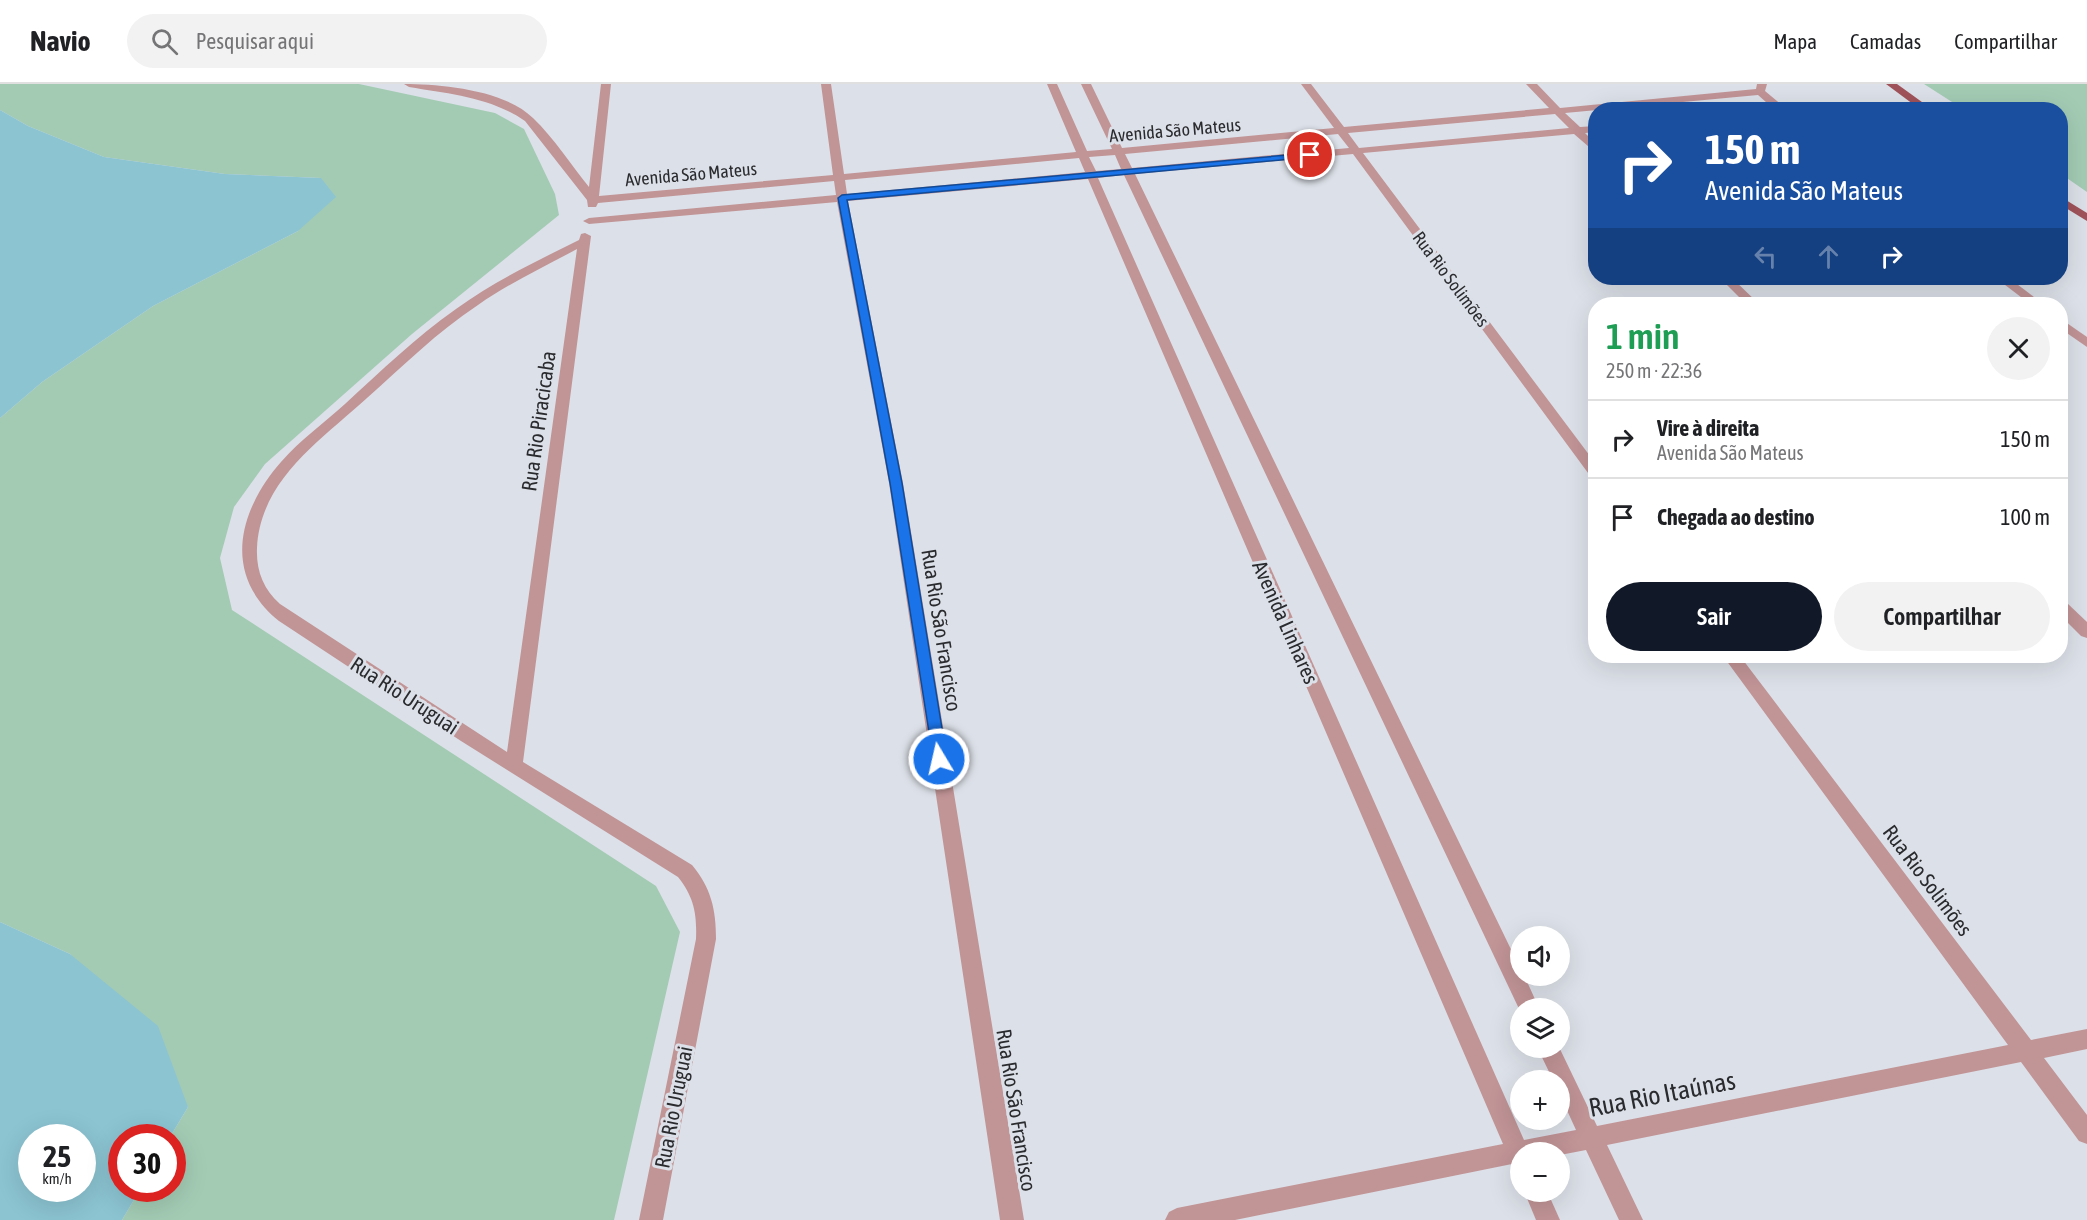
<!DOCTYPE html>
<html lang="pt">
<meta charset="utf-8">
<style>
:root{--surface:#fff;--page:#f2f2f2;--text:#202124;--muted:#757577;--line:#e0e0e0;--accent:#111827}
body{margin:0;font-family:"Asap Condensed",sans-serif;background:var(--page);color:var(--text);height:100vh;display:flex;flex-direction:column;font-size:22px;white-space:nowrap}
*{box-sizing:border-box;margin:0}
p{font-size:20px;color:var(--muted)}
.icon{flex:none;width:33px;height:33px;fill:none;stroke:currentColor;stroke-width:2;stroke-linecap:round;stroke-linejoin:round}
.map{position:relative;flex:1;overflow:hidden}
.panel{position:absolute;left:1588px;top:213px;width:480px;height:366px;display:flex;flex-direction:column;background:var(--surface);border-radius:24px;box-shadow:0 6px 24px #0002}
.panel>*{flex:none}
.top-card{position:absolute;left:1588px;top:18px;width:480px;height:183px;border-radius:24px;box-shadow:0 6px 24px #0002;background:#1a4fa0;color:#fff;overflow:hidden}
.buttons{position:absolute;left:1510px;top:842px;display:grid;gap:12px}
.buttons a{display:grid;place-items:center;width:60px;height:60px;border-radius:50%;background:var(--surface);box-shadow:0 6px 24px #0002;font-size:30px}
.speed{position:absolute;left:18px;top:1040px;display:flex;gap:12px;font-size:30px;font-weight:700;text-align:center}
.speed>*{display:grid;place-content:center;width:78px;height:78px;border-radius:50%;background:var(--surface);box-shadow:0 6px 24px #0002;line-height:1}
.speed small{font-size:15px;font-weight:400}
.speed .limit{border:9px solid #d22;background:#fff;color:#111}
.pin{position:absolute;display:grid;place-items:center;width:51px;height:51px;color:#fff;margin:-26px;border:3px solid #fff;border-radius:50%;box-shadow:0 2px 6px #0007}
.me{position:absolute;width:66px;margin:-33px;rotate:351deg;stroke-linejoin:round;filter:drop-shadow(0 0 4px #0008)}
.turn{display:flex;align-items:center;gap:21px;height:126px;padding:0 18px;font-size:27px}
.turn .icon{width:78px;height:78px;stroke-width:2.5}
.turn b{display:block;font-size:42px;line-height:51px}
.lanes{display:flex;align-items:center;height:57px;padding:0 18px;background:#0003;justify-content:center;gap:30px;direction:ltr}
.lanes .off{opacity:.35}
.round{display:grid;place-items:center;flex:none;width:63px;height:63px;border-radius:32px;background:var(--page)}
.overview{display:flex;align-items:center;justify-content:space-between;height:102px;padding:0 18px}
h1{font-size:36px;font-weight:600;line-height:45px;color:#1e9e55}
.primary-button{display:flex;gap:12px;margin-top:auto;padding:12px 18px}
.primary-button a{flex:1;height:69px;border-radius:36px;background:var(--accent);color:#fff;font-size:24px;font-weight:600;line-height:69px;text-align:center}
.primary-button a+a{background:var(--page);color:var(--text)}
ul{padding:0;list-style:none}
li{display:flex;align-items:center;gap:18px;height:78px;padding:0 18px;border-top:2px solid var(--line)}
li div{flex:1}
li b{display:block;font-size:22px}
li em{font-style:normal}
header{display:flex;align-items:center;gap:36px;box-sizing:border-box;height:84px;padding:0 30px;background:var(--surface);border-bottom:2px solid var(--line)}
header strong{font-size:28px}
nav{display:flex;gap:33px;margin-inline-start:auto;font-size:21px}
.search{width:420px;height:54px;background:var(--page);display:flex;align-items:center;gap:15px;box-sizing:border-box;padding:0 21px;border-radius:33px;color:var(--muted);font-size:22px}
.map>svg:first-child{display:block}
</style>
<header>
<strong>Navio</strong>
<div class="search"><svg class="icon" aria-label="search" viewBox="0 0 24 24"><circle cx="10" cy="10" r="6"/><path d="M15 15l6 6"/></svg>Pesquisar aqui</div>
<nav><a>Mapa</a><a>Camadas</a><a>Compartilhar</a></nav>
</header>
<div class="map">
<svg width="2087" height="1136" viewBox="0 0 2087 1136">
<rect width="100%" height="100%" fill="#dce0e8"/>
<g fill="#a3cbb4">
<polygon points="0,0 359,0 495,29 524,45 555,110 559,131 412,250 265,380 234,423 220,474 232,526 656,802 680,848 614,1136 122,1136 141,1104 172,1104 172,1053 170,1053 188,1023 70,870 0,838 0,334 42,298 153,222 298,147 321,94 225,90 104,73 28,42 0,26"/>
<polygon points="1924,0 2087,0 2087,108 2061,90 2061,26 1963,25"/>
</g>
<g fill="#8cc4d2" fill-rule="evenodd">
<polygon points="0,26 28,42 104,73 225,90 321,94 336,113 298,147 153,222 42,298 0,334"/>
<path d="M0,838L70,870L158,942L188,1023L170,1053H122V1104H141L122,1136H0ZM32,1053H82V1104H32Z"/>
</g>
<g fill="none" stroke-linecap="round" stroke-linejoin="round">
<g fill="#c19496" fill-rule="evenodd">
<path d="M404,0C441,0 505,6 533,34C554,54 571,81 589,103L601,0H611L599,112L833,91L821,0H831L844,90L1076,68L1047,0H1057L1087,67L1112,65L1081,0H1091L1122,64L1334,44L1301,0H1311L1344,43L1549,24L1526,0H1537L1560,24L1756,5L1757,0H1767L1765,7L1788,26H1775L1758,11L1565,29L1580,43L1596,42V48L1585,49L1596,60V69L1574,50L1363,69L1596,380V395L1591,393L1353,70L1135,90L1521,886V891H1524L1539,924H1521V929L1124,91L1098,94L1524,1056L1576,1046L1560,1011V996H1553L1537,963H1559L1597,1042L2008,961L1723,572H1740L2031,956L2087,945V965L2044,974L2087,1031V1060L2079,1057L2021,978L1607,1061L1643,1136H1619L1586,1066L1560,1071V1068H1521V1086L1512,1080L1235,1136H1165L1169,1128L1177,1124L1503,1060L1088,95L848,117L903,399L1024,1136H1000L889,399L837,118L589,140L583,137L589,134L836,111L834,97L598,119L596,123H588L587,116L525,37C490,13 450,10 409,3ZM1555,30L1569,44L1359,64L1348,49ZM1338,50L1349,64L1132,84L1125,70ZM1115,71L1121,85L1096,87L1089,73ZM1079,74L1085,88L847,110L845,96Z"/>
<path d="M585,149L591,152L523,678L692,781C711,804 716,825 716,855L663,1136H639L696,855C697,830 694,813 678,793L461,657L279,537C222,491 238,427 281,378C300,356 324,339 345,320C381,287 416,253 456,225C494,197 537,177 579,156L581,150ZM577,165L507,668L280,520C263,505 256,486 257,464C260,396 321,356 367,314C403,282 437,248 478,221C509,199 544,183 577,165Z"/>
<polygon points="1720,194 1732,194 1759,220 1746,220"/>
<polygon points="1996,194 2009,194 2043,220 2030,220"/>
<polygon points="2061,235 2087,253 2087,263 2061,245"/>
<polygon points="2061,517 2067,519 2087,538 2087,554 2081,552 2061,532"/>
<polygon points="1524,1107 1547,1107 1560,1136 1536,1136"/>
</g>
<g fill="#a0525a" fill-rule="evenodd">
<polygon points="1886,0 1897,0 1933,26 1921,26"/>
<polygon points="2061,113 2087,129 2087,137 2061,121"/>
</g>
</g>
<polygon fill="#1a73e8" stroke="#114b97" stroke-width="1.5" points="1310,69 1314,71 1313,73 847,116 902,399 947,675 944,680 934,680 890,399 838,114 842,111"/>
<g text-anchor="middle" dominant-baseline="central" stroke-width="6" stroke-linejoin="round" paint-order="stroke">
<g font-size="18" fill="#2a2b2e" stroke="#dce0e8">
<text transform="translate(1175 46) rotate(-5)">Avenida São Mateus</text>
<text transform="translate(691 90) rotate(-5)">Avenida São Mateus</text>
<text transform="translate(1451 195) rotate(53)">Rua Rio Solimões</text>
</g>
<g font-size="21" fill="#2a2b2e" stroke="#dce0e8">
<text transform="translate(538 337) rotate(-82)">Rua Rio Piracicaba</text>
<text transform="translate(1286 538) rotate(66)">Avenida Linhares</text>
<text transform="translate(942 546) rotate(81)">Rua Rio São Francisco</text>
<text transform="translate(405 611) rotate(33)">Rua Rio Uruguai</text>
<text transform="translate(1928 796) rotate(53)">Rua Rio Solimões</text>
<text transform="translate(673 1023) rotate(-79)">Rua Rio Uruguai</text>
<text transform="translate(1017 1026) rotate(81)">Rua Rio São Francisco</text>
</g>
<g font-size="26" fill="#2a2b2e" stroke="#dce0e8">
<text transform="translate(1662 1010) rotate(-11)">Rua Rio Itaúnas</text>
</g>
</g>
</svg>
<div class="buttons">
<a><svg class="icon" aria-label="sound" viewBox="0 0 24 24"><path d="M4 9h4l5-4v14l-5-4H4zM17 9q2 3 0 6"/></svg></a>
<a><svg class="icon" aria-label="layers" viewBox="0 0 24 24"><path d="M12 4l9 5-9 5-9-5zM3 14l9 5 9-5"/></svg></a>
<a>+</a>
<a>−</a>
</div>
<div class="speed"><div>25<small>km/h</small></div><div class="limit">30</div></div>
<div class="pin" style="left:1310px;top:71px;background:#d93025"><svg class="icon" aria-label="arrive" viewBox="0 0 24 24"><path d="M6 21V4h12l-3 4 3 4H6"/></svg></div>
<svg class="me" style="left:939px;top:675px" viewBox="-20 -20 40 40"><circle r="17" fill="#1a73e8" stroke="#fff" stroke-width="3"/><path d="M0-11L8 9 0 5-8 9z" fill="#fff"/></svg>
<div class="top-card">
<div class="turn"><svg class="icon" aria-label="right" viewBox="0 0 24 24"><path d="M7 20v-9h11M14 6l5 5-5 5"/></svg><div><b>150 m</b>Avenida São Mateus</div></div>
<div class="lanes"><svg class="icon off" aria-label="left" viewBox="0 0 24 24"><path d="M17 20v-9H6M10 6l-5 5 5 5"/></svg><svg class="icon off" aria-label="ahead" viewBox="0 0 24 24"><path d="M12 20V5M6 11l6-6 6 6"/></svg><svg class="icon" aria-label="right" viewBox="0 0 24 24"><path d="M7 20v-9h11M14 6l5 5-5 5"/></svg></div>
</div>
<section class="panel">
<div class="overview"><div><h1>1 min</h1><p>250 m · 22:36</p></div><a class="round"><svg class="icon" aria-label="close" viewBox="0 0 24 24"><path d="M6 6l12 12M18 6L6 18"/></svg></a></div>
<ul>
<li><svg class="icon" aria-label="right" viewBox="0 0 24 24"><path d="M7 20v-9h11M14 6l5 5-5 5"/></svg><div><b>Vire à direita</b><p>Avenida São Mateus</p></div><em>150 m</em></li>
<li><svg class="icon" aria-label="arrive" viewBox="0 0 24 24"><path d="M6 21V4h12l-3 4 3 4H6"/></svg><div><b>Chegada ao destino</b></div><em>100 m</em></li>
</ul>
<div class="primary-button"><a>Sair</a><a>Compartilhar</a></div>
</section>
</div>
